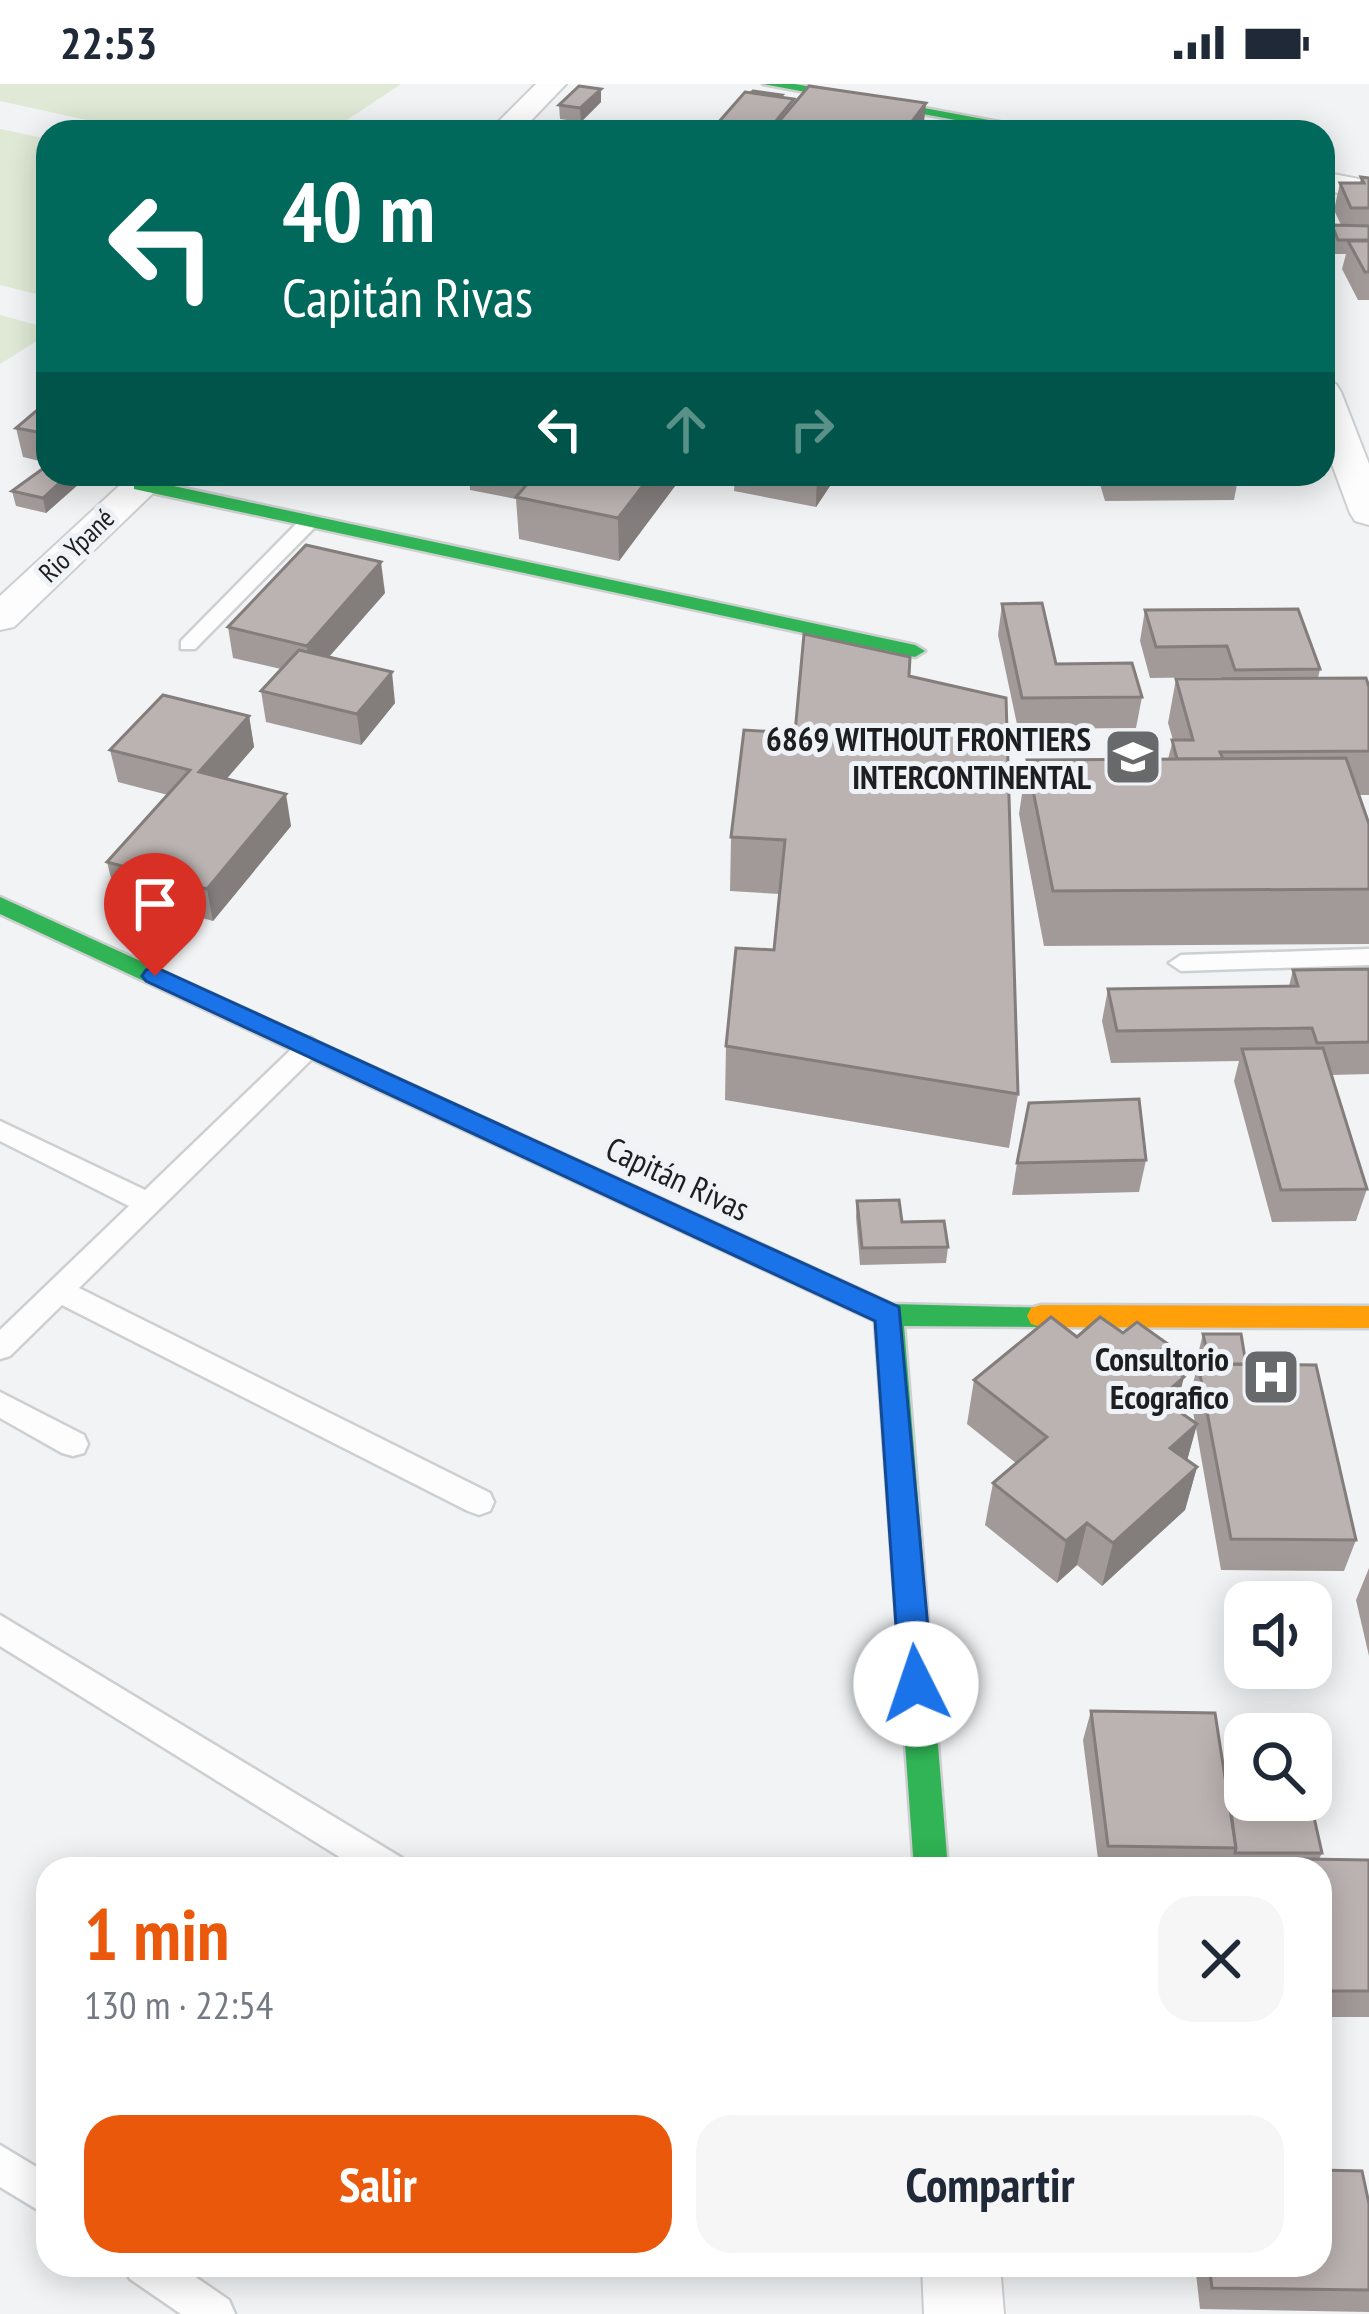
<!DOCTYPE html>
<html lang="es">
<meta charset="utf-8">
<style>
:root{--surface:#fff;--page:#f6f6f7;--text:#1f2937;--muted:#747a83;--accent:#ea580c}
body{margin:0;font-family:"PT Sans Narrow",sans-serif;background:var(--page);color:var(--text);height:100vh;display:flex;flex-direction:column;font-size:45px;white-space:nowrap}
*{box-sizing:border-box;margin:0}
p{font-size:39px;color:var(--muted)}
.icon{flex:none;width:66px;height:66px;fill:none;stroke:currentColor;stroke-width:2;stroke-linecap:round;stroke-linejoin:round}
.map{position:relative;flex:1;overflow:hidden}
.drawer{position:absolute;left:36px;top:1773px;width:1296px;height:420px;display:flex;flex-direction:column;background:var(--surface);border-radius:36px;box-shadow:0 6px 30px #0003}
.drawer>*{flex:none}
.top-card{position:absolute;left:36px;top:36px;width:1299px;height:366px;border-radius:36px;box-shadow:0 6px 30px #0003;background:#00695c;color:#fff;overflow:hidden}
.buttons{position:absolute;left:1224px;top:1497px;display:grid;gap:24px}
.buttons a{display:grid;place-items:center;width:108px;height:108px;border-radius:24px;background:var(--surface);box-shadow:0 6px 30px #0003;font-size:60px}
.pin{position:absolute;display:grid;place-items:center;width:102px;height:102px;color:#fff;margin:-123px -51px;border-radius:50% 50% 50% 0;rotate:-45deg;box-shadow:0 0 12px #0007}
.pin .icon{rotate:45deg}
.me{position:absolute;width:132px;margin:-66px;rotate:356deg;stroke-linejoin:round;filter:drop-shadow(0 0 9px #0008)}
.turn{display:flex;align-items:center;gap:42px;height:252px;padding:0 48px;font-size:54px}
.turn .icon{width:156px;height:156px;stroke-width:2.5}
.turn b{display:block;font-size:84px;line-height:102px}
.lanes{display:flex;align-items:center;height:114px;padding:0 48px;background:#0003;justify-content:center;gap:60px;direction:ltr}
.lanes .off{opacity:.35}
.round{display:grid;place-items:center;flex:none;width:126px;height:126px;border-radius:36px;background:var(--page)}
.overview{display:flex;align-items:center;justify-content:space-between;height:204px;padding:0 48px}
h1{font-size:72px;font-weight:700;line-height:90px;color:var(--accent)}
.action{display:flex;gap:24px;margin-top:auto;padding:24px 48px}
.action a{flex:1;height:138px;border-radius:36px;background:var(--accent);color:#fff;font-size:48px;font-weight:700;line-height:138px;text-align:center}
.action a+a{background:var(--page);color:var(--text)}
.status{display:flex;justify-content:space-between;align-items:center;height:84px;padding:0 60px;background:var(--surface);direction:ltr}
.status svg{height:33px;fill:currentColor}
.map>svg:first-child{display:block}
</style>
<div class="status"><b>22:53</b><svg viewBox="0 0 49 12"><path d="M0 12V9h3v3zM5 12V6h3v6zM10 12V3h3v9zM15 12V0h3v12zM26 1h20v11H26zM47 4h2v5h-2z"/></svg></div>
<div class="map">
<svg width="1369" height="2230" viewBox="0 0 1369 2230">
<rect width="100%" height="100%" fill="#f1f3f5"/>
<g fill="#dfe9d5">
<polygon points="0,0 401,0 329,48 141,48 0,17"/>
<polygon points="0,45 48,55 48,213 0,201"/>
<polygon points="0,231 48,244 48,250 0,280"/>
</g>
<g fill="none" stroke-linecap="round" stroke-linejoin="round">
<defs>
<g id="lane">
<polygon points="310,431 320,437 317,441 195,565 181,565 181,557 303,433"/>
<polygon points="1369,865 1369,881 1181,887 1169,879 1181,871"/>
<polygon points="310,953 323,962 319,968 79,1204 490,1409 494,1418 490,1427 479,1431 468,1427 62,1221 10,1272 0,1275 0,1246 129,1122 0,1057 0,1037 145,1106 301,956"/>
<polygon points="0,1308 84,1351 88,1360 84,1369 73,1372 62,1369 0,1334"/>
<polygon points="0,1531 402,1774 407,1785 359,1785 0,1562"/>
<polygon points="0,2061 48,2090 48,2132 0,2103"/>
<polygon points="124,2181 178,2181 229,2216 235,2230 181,2230 130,2195"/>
</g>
<g id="street">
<polygon points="536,0 566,0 520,48 488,48"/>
<polygon points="1323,88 1369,97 1369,115 1323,106"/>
<polygon points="1323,297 1336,300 1341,308 1369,380 1369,441 1355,437 1350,429 1323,356"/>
<polygon points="132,390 173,390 14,543 0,546 0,512"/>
<polygon points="922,2181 1000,2181 1004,2230 924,2230"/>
</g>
<g id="fast">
<polygon points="763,0 795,0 1053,48 1020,48"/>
<polygon points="141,395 915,561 925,567 915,573 134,405 134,397"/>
<polygon points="0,813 892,1220 1051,1224 1055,1232 1051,1240 1041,1243 904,1242 948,1785 914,1785 875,1237 0,830"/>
</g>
<polygon id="slow" points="1041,1221 1369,1222 1369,1244 1041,1243 1031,1240 1027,1232 1031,1224"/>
</defs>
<use href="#lane" stroke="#cdcfd0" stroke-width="5"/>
<use href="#street" stroke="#cdcfd0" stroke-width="4"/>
<use href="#fast" stroke="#cdcfd0" stroke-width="5"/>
<use href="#slow" stroke="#cdcfd0" stroke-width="5"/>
<use href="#lane" fill="#fdfdfe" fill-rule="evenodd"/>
<use href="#street" fill="#fdfdfe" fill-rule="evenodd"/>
<use href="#fast" fill="#30b455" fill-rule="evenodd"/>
<use href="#slow" fill="#ff9f0a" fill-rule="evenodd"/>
</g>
<g fill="#a19a98">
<polygon points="601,5 601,18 581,38 560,35 559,21"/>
<polygon points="1361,93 1369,94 1369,216 1358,216 1342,185 1346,170 1335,170 1329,156 1332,141 1341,141 1334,126 1340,99 1360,99"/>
<polygon points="48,317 48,379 23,373 16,344"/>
<polygon points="48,390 89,391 46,429 16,422 12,407"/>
<polygon points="469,390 684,390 619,477 519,455 516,415 470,406"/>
<polygon points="735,390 838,390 816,423 734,407"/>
<polygon points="956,390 998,390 994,397"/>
<polygon points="1097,390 1239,390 1234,416 1105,417"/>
<polygon points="385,509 329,573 395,619 361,661 266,638 261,607 281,585 233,574 228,543"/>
<polygon points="1002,520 1056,580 1142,613 1136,644 1018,645 998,551"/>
<polygon points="1145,526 1320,585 1318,594 1369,603 1369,711 1359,711 1369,740 1369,860 1044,862 1019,730 1027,676 1168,675 1173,656 1168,639 1176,595 1221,595 1221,593 1150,594 1140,557"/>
<polygon points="909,592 1018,1010 1009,1064 725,1016 726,962 774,866 779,810 730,807 731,753"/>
<polygon points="249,632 254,663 226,695 291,742 213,837 115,810 107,778 168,711 118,698 110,666"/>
<polygon points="1369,885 1369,990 1331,991 1367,1105 1356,1137 1272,1138 1234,997 1239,977 1111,979 1102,937 1108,905 1289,902 1293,886"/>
<polygon points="1146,1076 1139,1108 1012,1111 1017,1079"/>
<polygon points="857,1117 902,1138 948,1163 946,1179 860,1181 856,1133"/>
<polygon points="1203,1250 1246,1280 1356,1456 1344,1487 1221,1486 1196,1344 1187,1376 1197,1383 1185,1426 1102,1502 1077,1481 1057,1499 985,1441 993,1399 1016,1379 967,1340 974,1296 1077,1253 1164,1278 1176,1325 1195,1339 1190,1311 1198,1280 1202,1280 1199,1266"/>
<polygon points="1369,1484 1369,1572 1356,1516"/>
<polygon points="1091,1627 1231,1728 1322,1769 1319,1775 1369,1776 1369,1933 1320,1933 1320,1785 1232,1783 1233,1785 1069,1785 1072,1775 1098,1775 1083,1656"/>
<polygon points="1369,2120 1369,2228 1200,2225 1195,2181 1320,2181"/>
</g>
<g fill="#837d7c">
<polygon points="601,5 601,18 581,38 580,24"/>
<polygon points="926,19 923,48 904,48"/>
<polygon points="69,390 89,391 46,429 43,414"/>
<polygon points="652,390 684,390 619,477 618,434"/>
<polygon points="817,390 838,390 816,423"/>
<polygon points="381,478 385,509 311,593 307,562"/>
<polygon points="392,588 395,619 361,661 357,630"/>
<polygon points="249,632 254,663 205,720 199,688"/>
<polygon points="286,710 291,742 213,837 207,805"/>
<polygon points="1168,1260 1157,1304 1154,1272"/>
<polygon points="1184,1293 1173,1337 1160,1314"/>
<polygon points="1197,1340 1185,1384 1170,1364"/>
<polygon points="1197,1383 1185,1426 1102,1502 1113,1459"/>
<polygon points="1087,1439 1077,1481 1057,1499 1066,1457"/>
</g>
<g fill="#bbb3b1" stroke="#837d7c" stroke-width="3">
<polygon points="579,2 601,5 580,24 559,21"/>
<polygon points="809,2 926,19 904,48 770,48"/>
<polygon points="753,7 782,11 780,13 751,9"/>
<polygon points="745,8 794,15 767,48 710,48"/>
<polygon points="1361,93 1369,94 1369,124 1351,124 1340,99 1364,99"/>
<polygon points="1332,141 1369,142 1369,156 1338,156"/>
<polygon points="1348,157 1369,157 1369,188 1365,188"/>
<polygon points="48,317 48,350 16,344"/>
<polygon points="48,381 48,390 69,390 43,414 12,407"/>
<polygon points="536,390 652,390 618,434 516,413"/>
<polygon points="306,461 381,478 307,562 228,543"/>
<polygon points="1042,519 1056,580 1132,579 1142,613 1022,614 1002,520"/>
<polygon points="1298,525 1320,585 1235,586 1227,562 1156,563 1145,526"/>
<polygon points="804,550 910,573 909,592 1006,614 1018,1010 726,962 736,864 774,866 785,756 731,753 744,646 795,649"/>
<polygon points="299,566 392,588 357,630 261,607"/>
<polygon points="1366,594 1369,603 1369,667 1220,668 1223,675 1177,675 1172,656 1193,656 1176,595"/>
<polygon points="163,611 249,632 199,688 286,710 207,805 107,778 190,686 110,666"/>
<polygon points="1346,674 1369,740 1369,805 1053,807 1027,676"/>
<polygon points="1369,885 1369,958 1317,959 1312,944 1117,947 1108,905 1298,902 1293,886"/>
<polygon points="1323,964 1367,1105 1281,1106 1242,965"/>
<polygon points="1139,1015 1146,1076 1017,1079 1029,1019"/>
<polygon points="899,1116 902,1138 944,1137 948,1163 862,1164 857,1117"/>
<polygon points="1051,1233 1077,1253 1100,1233 1123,1249 1137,1238 1168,1260 1154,1272 1184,1293 1160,1314 1197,1340 1170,1364 1197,1383 1113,1459 1087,1439 1066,1457 993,1399 1047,1353 974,1296"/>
<polygon points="1203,1250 1241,1250 1246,1280 1210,1280"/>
<polygon points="1198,1280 1316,1281 1356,1456 1231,1455"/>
<polygon points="1091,1627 1215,1629 1236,1764 1108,1762"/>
<polygon points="1231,1728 1313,1729 1322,1769 1235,1769 1236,1764"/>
<polygon points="1072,1775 1231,1777 1233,1785 1073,1785"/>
<polygon points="1304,1775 1369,1776 1369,1907 1330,1907 1320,1856 1320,1785 1306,1785"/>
<polygon points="1320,2086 1362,2087 1369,2120 1369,2206 1212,2204 1209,2181 1320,2181"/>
</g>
<polygon fill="#1a73e8" stroke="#114b97" stroke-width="3" points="155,883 899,1223 933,1600 928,1611 916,1615 905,1611 900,1600 875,1237 146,897 142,892 146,886"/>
<defs>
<symbol id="school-square" viewBox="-11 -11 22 22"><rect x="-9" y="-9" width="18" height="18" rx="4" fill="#67696a" stroke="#eff3f7"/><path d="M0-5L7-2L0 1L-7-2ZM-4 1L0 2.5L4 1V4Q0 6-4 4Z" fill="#fff"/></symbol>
<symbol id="hospital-square" viewBox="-11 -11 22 22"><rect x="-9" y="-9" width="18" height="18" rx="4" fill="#67696a" stroke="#eff3f7"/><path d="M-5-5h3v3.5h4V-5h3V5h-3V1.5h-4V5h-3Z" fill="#fff"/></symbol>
</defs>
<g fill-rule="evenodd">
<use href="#school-square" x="1100" y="640" width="66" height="66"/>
<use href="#hospital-square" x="1238" y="1260" width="66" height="66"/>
</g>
<g text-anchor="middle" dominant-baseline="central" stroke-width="10" stroke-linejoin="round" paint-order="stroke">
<g font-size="27" fill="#1d1e1f" stroke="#eff3f7">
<text transform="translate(76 461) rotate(-44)">Rio Ypané</text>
</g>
<g font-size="33" font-weight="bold" fill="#1d1e1f" stroke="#eff3f7" text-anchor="end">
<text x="1091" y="654">6869 WITHOUT FRONTIERS<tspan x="1091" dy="38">INTERCONTINENTAL</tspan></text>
<text x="1229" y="1274">Consultorio<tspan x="1229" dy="38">Ecografico</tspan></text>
</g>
<g font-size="33" fill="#1d1e1f" stroke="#eff3f7">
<text transform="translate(678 1094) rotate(25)">Capitán Rivas</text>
</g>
</g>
</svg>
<div class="buttons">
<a><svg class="icon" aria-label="sound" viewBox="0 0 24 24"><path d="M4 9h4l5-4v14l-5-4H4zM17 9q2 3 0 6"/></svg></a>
<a><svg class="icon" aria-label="search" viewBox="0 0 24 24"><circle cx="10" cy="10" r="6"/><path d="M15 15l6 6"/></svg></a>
</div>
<div class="pin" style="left:155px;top:892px;background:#d93025"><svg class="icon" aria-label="arrive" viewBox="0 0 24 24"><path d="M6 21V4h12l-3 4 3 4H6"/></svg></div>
<svg class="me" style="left:916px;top:1600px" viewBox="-20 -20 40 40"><circle r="19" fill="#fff"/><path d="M0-13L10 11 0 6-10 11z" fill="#1a73e8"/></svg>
<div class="top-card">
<div class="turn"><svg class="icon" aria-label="left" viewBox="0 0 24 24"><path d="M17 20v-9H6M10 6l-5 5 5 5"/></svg><div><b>40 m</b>Capitán Rivas</div></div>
<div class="lanes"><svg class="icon" aria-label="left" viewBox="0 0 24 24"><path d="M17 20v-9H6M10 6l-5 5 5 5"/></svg><svg class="icon off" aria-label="ahead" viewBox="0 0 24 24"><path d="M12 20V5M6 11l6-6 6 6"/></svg><svg class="icon off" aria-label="right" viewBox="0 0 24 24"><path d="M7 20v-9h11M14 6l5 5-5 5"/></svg></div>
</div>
<section class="drawer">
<div class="overview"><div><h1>1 min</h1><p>130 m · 22:54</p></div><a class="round"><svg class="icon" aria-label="close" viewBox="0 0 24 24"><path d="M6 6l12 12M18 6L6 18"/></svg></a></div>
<div class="action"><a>Salir</a><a>Compartir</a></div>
</section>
</div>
